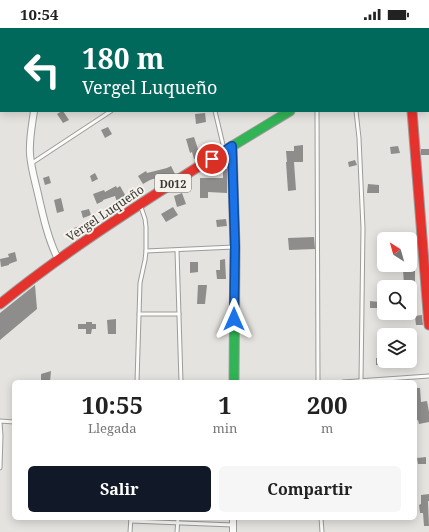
<!DOCTYPE html>
<html lang="es">
<meta charset="utf-8">
<style>
:root{--surface:#fff;--page:#f6f6f6;--text:#222;--muted:#767676;--accent:#111827}
body{margin:0;font-family:"Noto Serif",serif;background:var(--page);color:var(--text);height:100vh;display:flex;flex-direction:column;font-size:15px;white-space:nowrap}
*{box-sizing:border-box;margin:0}
p{font-size:13px;color:var(--muted)}
.icon{flex:none;width:22px;height:22px;fill:none;stroke:currentColor;stroke-width:2;stroke-linecap:round;stroke-linejoin:round}
.map{position:relative;flex:1;overflow:hidden}
.panel{position:absolute;left:12px;top:352px;width:405px;height:140px;display:flex;flex-direction:column;background:var(--surface);border-radius:6px;box-shadow:0 2px 10px #0003}
.panel>*{flex:none}
.top-card{position:absolute;left:0px;top:0px;width:429px;height:84px;box-shadow:0 2px 10px #0003;background:#00695c;color:#fff;overflow:hidden}
.needle{width:26px;rotate:323deg}
.buttons{position:absolute;left:377px;top:204px;display:grid;gap:8px}
.buttons a{display:grid;place-items:center;width:40px;height:40px;border-radius:6px;background:var(--surface);box-shadow:0 2px 10px #0003;font-size:20px}
.pin{position:absolute;display:grid;place-items:center;width:34px;height:34px;color:#fff;margin:-17px;border:2px solid #fff;border-radius:50%;box-shadow:0 1px 4px #0007}
.me{position:absolute;width:44px;margin:-22px;rotate:0deg;stroke-linejoin:round;filter:drop-shadow(0 0 3px #0008)}
.turn{display:flex;align-items:center;gap:14px;height:84px;padding:0 16px;font-size:18px}
.turn .icon{width:52px;height:52px;stroke-width:2.5}
.turn b{display:block;font-size:28px;line-height:34px}
.eta{display:flex;justify-content:space-evenly;align-items:center;height:68px;text-align:center}
.eta b{font-size:24px;font-weight:700;line-height:28px}
.cta{display:flex;gap:8px;margin-top:auto;padding:8px 16px}
.cta a{flex:1;height:46px;border-radius:6px;background:var(--accent);color:#fff;font-size:16px;font-weight:700;line-height:46px;text-align:center}
.cta a+a{background:var(--page);color:var(--text)}
.status{display:flex;justify-content:space-between;align-items:center;height:28px;padding:0 20px;background:var(--surface);direction:ltr}
.status svg{height:11px;fill:currentColor}
.map>svg:first-child{display:block}
</style>
<div class="status"><b>10:54</b><svg viewBox="0 0 49 12"><path d="M0 12V9h3v3zM5 12V6h3v6zM10 12V3h3v9zM15 12V0h3v12zM26 1h20v11H26zM47 4h2v5h-2z"/></svg></div>
<div class="map">
<svg width="429" height="504" viewBox="0 0 429 504">
<rect width="100%" height="100%" fill="#e5e3e0"/>
<g fill="#8f8d8b">
<polygon points="62,83 63,83 69,92 63,95 57,86"/>
<polygon points="205,85 206,94 196,96 195,86"/>
<polygon points="108,99 112,106 105,110 101,102"/>
<polygon points="194,109 199,124 200,123 201,128 194,131 192,124 190,125 186,111"/>
<polygon points="303,117 303,134 294,134 296,162 288,163 286,134 287,134 286,123 294,123 294,118"/>
<polygon points="398,118 400,125 391,126 390,119"/>
<rect x="421" y="121" width="8" height="6"/>
<polygon points="355,132 357,137 349,139 348,134"/>
<polygon points="171,138 175,146 170,149 169,146 150,152 143,156 138,148 146,143 147,145 167,140"/>
<polygon points="223,141 227,141 227,165 208,164 208,170 200,170 200,150 223,150"/>
<polygon points="95,145 98,151 92,154 90,148"/>
<polygon points="49,148 51,155 45,157 43,150"/>
<polygon points="368,156 379,157 379,165 367,165"/>
<polygon points="116,158 117,160 120,158 128,172 118,177 115,168 103,172 103,173 97,176 93,166 104,162 105,164"/>
<polygon points="182,165 186,176 177,179 174,168"/>
<polygon points="61,170 64,183 57,185 54,172"/>
<polygon points="173,179 178,187 166,194 161,186"/>
<polygon points="89,181 91,187 83,190 81,183"/>
<polygon points="226,191 227,198 217,199 216,192"/>
<polygon points="79,198 82,205 77,207 74,200"/>
<polygon points="314,209 315,221 289,222 288,210"/>
<polygon points="15,224 17,233 9,236 9,237 1,239 0,231 9,229 8,226"/>
<polygon points="225,231 226,251 217,251 216,242 220,242 220,232"/>
<polygon points="190,234 198,234 198,244 190,245"/>
<polygon points="415,241 415,255 404,256 403,242"/>
<polygon points="35,257 37,281 0,312 0,285"/>
<polygon points="198,257 207,257 205,276 197,276"/>
<polygon points="370,273 379,274 379,280 370,280"/>
<polygon points="422,287 423,297 416,297 415,288"/>
<polygon points="116,291 116,306 108,306 107,292"/>
<polygon points="86,294 92,294 92,296 96,296 96,301 92,301 91,306 86,306 86,301 78,301 78,296 86,296"/>
<rect x="376" y="330" width="8" height="7"/>
<polygon points="51,343 50,354 41,354 41,346"/>
<polygon points="415,360 420,360 421,374 427,373 429,384 429,394 419,396 418,392 415,393"/>
<polygon points="426,429 426,436 418,436 417,430"/>
<polygon points="429,466 429,473 428,473 429,498 424,498 423,485 420,485 419,477 421,476 421,467"/>
</g>
<g fill="none" stroke-linecap="round" stroke-linejoin="round">
<defs>
<g id="lane">
<polyline points="185,0 186,1"/>
<polyline points="215,83 224,121"/>
<polyline points="317,83 318,354"/>
<polyline points="356,83 359,110 363,200 361,353"/>
<polyline points="32,135 111,83"/>
<polyline points="177,222 181,354"/>
<polyline points="146,223 234,219"/>
<polyline points="139,286 179,286"/>
<polyline points="137,354 140,255 145,232 146,223 146,199 145,191 141,179"/>
<polyline points="343,354 429,348"/>
<polyline points="0,393 14,394"/>
<polyline points="0,394 1,408 0,440"/>
<polyline points="321,490 322,504"/>
<polyline points="131,493 233,497"/>
<polyline points="130,504 131,490"/>
<polyline points="177,504 178,490"/>
</g>
<g id="street">
<polyline points="407,0 407,1"/>
<polyline points="47,1 48,0"/>
<path d="M34,83C32,97 29,112 30,126C31,140 35,153 38,166C43,188 48,211 58,231"/>
<polyline points="233,504 233,490"/>
</g>
<g id="fast">
<polyline points="419,1 420,0"/>
<polyline points="232,118 235,219 234,354"/>
<polyline points="201,137 290,83"/>
</g>
<g id="jam">
<polyline points="412,83 429,297"/>
<path d="M0,276C63,225 132,181 201,137"/>
</g>
</defs>
<use href="#lane" stroke="#9d9c9a" stroke-width="5"/>
<use href="#street" stroke="#9d9c9a" stroke-width="8"/>
<use href="#fast" stroke="#9d9c9a" stroke-width="11"/>
<use href="#jam" stroke="#9d9c9a" stroke-width="11"/>
<use href="#lane" stroke="#fbfbfa" stroke-width="3"/>
<use href="#street" stroke="#fbfbfa" stroke-width="6"/>
<use href="#fast" stroke="#30b455" stroke-width="9"/>
<use href="#jam" stroke="#e5322d" stroke-width="9"/>
</g>
<g fill="none" stroke-linecap="round" stroke-linejoin="round">
<defs>
<polyline id="route" points="212,131 232,118 235,219 234,291"/>
</defs>
<use href="#route" stroke="#114b97" stroke-width="10"/>
<use href="#route" stroke="#1a73e8" stroke-width="7"/>
</g>
<g text-anchor="middle" dominant-baseline="central" stroke-width="4" stroke-linejoin="round" paint-order="stroke">
<rect fill="#f5f1eb" stroke="#73706d" stroke-width="1" x="155" y="146" width="36" height="18" rx="3"/>
<g font-size="11" font-weight="bold" fill="#3b3937">
<text x="173" y="155">D012</text>
</g>
<g font-size="12" fill="#3b3937" stroke="#f5f1eb">
<text transform="translate(105 185) rotate(-34)">Vergel Luqueño</text>
</g>
</g>
</svg>
<div class="buttons">
<a><svg class="needle" viewBox="-14 -14 28 28"><path d="M0-13l5 13h-10z" fill="#e53935"/><path d="M0 13l5-13h-10z" fill="#767676"/></svg></a>
<a><svg class="icon" aria-label="search" viewBox="0 0 24 24"><circle cx="10" cy="10" r="6"/><path d="M15 15l6 6"/></svg></a>
<a><svg class="icon" aria-label="layers" viewBox="0 0 24 24"><path d="M12 4l9 5-9 5-9-5zM3 14l9 5 9-5"/></svg></a>
</div>
<div class="pin" style="left:212px;top:131px;background:#d93025"><svg class="icon" aria-label="arrive" viewBox="0 0 24 24"><path d="M6 21V4h12l-3 4 3 4H6"/></svg></div>
<svg class="me" style="left:234px;top:291px" viewBox="-20 -20 40 40"><path d="M0-17L14 15 0 8-14 15z" fill="#1a73e8" stroke="#fff" stroke-width="4"/></svg>
<div class="top-card">
<div class="turn"><svg class="icon" aria-label="left" viewBox="0 0 24 24"><path d="M17 20v-9H6M10 6l-5 5 5 5"/></svg><div><b>180 m</b>Vergel Luqueño</div></div>
</div>
<section class="panel">
<div class="eta">
<div><b>10:55</b><p>Llegada</p></div>
<div><b>1</b><p>min</p></div>
<div><b>200</b><p>m</p></div>
</div>
<div class="cta"><a>Salir</a><a>Compartir</a></div>
</section>
</div>
